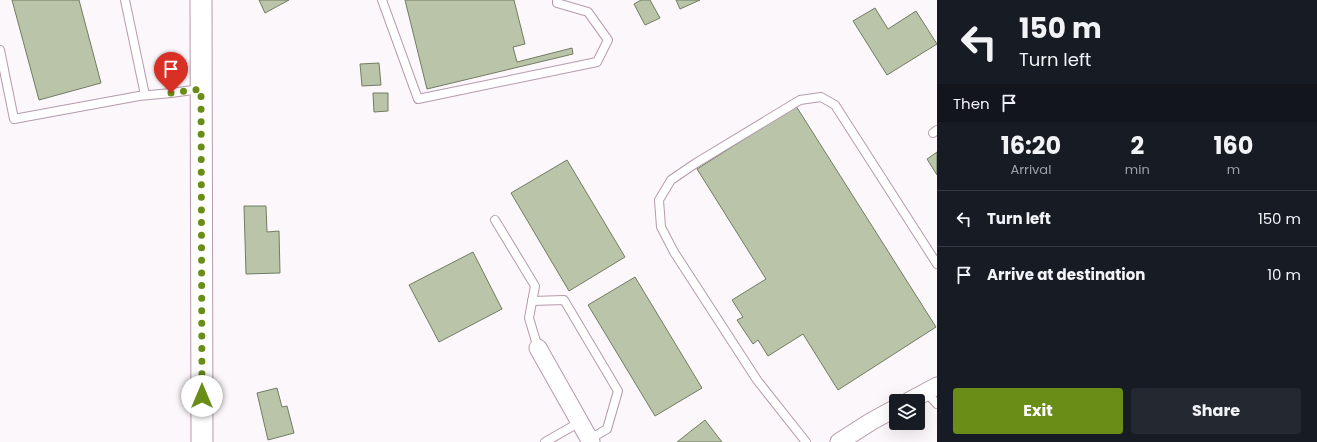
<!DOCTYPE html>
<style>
:root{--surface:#171b24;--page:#242831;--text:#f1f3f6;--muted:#9ea1a6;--line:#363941;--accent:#698d16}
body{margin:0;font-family:Poppins,sans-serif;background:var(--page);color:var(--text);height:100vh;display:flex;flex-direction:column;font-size:15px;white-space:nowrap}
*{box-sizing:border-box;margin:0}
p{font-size:13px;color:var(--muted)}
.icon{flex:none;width:22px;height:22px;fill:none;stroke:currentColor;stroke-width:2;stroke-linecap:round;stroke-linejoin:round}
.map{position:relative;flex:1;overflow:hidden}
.panel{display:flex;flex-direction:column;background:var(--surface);width:380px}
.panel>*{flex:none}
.hud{background:#171b24;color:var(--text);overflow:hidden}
.controls{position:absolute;left:889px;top:394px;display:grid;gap:8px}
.controls a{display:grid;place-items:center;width:36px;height:36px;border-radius:4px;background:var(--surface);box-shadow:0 4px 16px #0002;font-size:20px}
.pin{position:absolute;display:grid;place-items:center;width:34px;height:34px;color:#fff;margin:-41px -17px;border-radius:50% 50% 50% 0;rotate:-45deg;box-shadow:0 0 4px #0007}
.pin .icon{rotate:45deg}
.me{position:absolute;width:44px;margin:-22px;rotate:0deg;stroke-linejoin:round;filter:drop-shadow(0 0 3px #0008)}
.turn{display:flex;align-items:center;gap:14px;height:84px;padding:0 16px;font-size:18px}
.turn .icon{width:52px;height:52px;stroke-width:2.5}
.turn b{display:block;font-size:28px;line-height:34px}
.then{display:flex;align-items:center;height:38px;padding:0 16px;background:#0003;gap:8px;font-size:15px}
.eta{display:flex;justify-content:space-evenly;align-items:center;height:68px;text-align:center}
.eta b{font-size:24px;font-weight:700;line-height:28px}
.cta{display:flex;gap:8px;margin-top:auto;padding:8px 16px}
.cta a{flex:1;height:46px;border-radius:4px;background:var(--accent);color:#fff;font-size:16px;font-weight:700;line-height:46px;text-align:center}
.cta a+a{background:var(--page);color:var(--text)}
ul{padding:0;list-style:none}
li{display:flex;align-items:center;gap:12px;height:56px;padding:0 16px;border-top:1px solid var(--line)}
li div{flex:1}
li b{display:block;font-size:15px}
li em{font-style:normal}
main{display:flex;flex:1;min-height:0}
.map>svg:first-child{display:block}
</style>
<main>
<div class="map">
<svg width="937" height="442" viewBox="0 0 937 442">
<rect width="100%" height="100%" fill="#fcf7fb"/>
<g fill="#b9c4a9" stroke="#717c63">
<polygon points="12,0 79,0 101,83 39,100"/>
<polygon points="259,0 289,0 265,13"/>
<polygon points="405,0 514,0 525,44 513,47 517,62 572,48 573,54 427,89"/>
<polygon points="641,0 650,0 660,18 645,25 634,4"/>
<polygon points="676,0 700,0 680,9"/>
<polygon points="875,8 888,29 916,11 937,44 887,75 853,21"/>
<polygon points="379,63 381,85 362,86 360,64"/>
<polygon points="373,93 388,93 388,111 374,112"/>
<polygon points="796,106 936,327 838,390 803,334 768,356 758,340 753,344 737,320 743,317 732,300 766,279 697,169"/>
<polygon points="937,152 937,175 927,159"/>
<polygon points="567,160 625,257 569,291 511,193"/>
<polygon points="244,206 266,206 267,232 279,231 280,273 246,274"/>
<polygon points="473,252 502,309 439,342 409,285"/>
<polygon points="635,277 702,388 655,416 588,305"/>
<polygon points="277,388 282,407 287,406 294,433 268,440 257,393"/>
<polygon points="705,420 722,442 677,442"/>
</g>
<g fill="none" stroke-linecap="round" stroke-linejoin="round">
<defs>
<g id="service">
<polyline points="125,0 145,95"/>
<polyline points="382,0 418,99 597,62 608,40 588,12 557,3 557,0"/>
<polyline points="0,50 14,119 139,96 171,93 200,89"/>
<polyline points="933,133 937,130"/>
<polyline points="495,220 535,286 529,318 538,348"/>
<polyline points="532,301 564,300 618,391 607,429 590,439"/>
<polyline points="926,392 937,404"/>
<polyline points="545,442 580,422"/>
<polyline points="806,442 757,380 674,252 661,227 659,200 671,180 696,163 800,100 821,97 835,105 937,264"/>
</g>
<g id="minor">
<polyline points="538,348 591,442"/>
<polyline points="909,401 937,386"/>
<polyline points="839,442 872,421 896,408"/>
</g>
<polyline id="tertiary" points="201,0 202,442"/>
</defs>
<use href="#service" stroke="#b59bad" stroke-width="10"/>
<use href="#minor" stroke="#b59bad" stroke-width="19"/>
<use href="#tertiary" stroke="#b59bad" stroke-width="23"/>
<use href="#service" stroke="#fff" stroke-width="8"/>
<use href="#minor" stroke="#fff" stroke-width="17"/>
<use href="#tertiary" stroke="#fff" stroke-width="21"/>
</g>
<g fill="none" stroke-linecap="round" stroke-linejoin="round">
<polyline stroke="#698d16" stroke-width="7" stroke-dasharray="0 12.6" points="171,93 201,89 202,396"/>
</g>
</svg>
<div class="controls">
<a><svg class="icon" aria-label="layers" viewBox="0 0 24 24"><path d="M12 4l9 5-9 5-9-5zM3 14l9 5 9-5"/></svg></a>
</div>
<div class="pin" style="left:171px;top:93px;background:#d93025"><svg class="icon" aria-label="arrive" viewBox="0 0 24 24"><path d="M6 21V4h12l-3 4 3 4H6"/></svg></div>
<svg class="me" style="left:202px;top:396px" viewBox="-20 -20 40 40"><circle r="19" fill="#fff"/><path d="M0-13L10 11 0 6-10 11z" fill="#698d16"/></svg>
</div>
<section class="panel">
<div class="hud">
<div class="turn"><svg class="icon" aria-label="left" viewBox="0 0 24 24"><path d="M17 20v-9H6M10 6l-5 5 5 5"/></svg><div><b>150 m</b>Turn left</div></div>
<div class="then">Then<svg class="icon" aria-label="arrive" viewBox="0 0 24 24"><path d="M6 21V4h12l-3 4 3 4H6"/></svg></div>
</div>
<div class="eta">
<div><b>16:20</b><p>Arrival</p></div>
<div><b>2</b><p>min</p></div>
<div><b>160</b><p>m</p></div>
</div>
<ul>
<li><svg class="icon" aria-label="left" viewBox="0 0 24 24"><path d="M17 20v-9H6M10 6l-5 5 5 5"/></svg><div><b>Turn left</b></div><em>150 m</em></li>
<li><svg class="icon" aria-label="arrive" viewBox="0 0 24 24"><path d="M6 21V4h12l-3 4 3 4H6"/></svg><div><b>Arrive at destination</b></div><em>10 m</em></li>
</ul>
<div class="cta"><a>Exit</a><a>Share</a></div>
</section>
</main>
